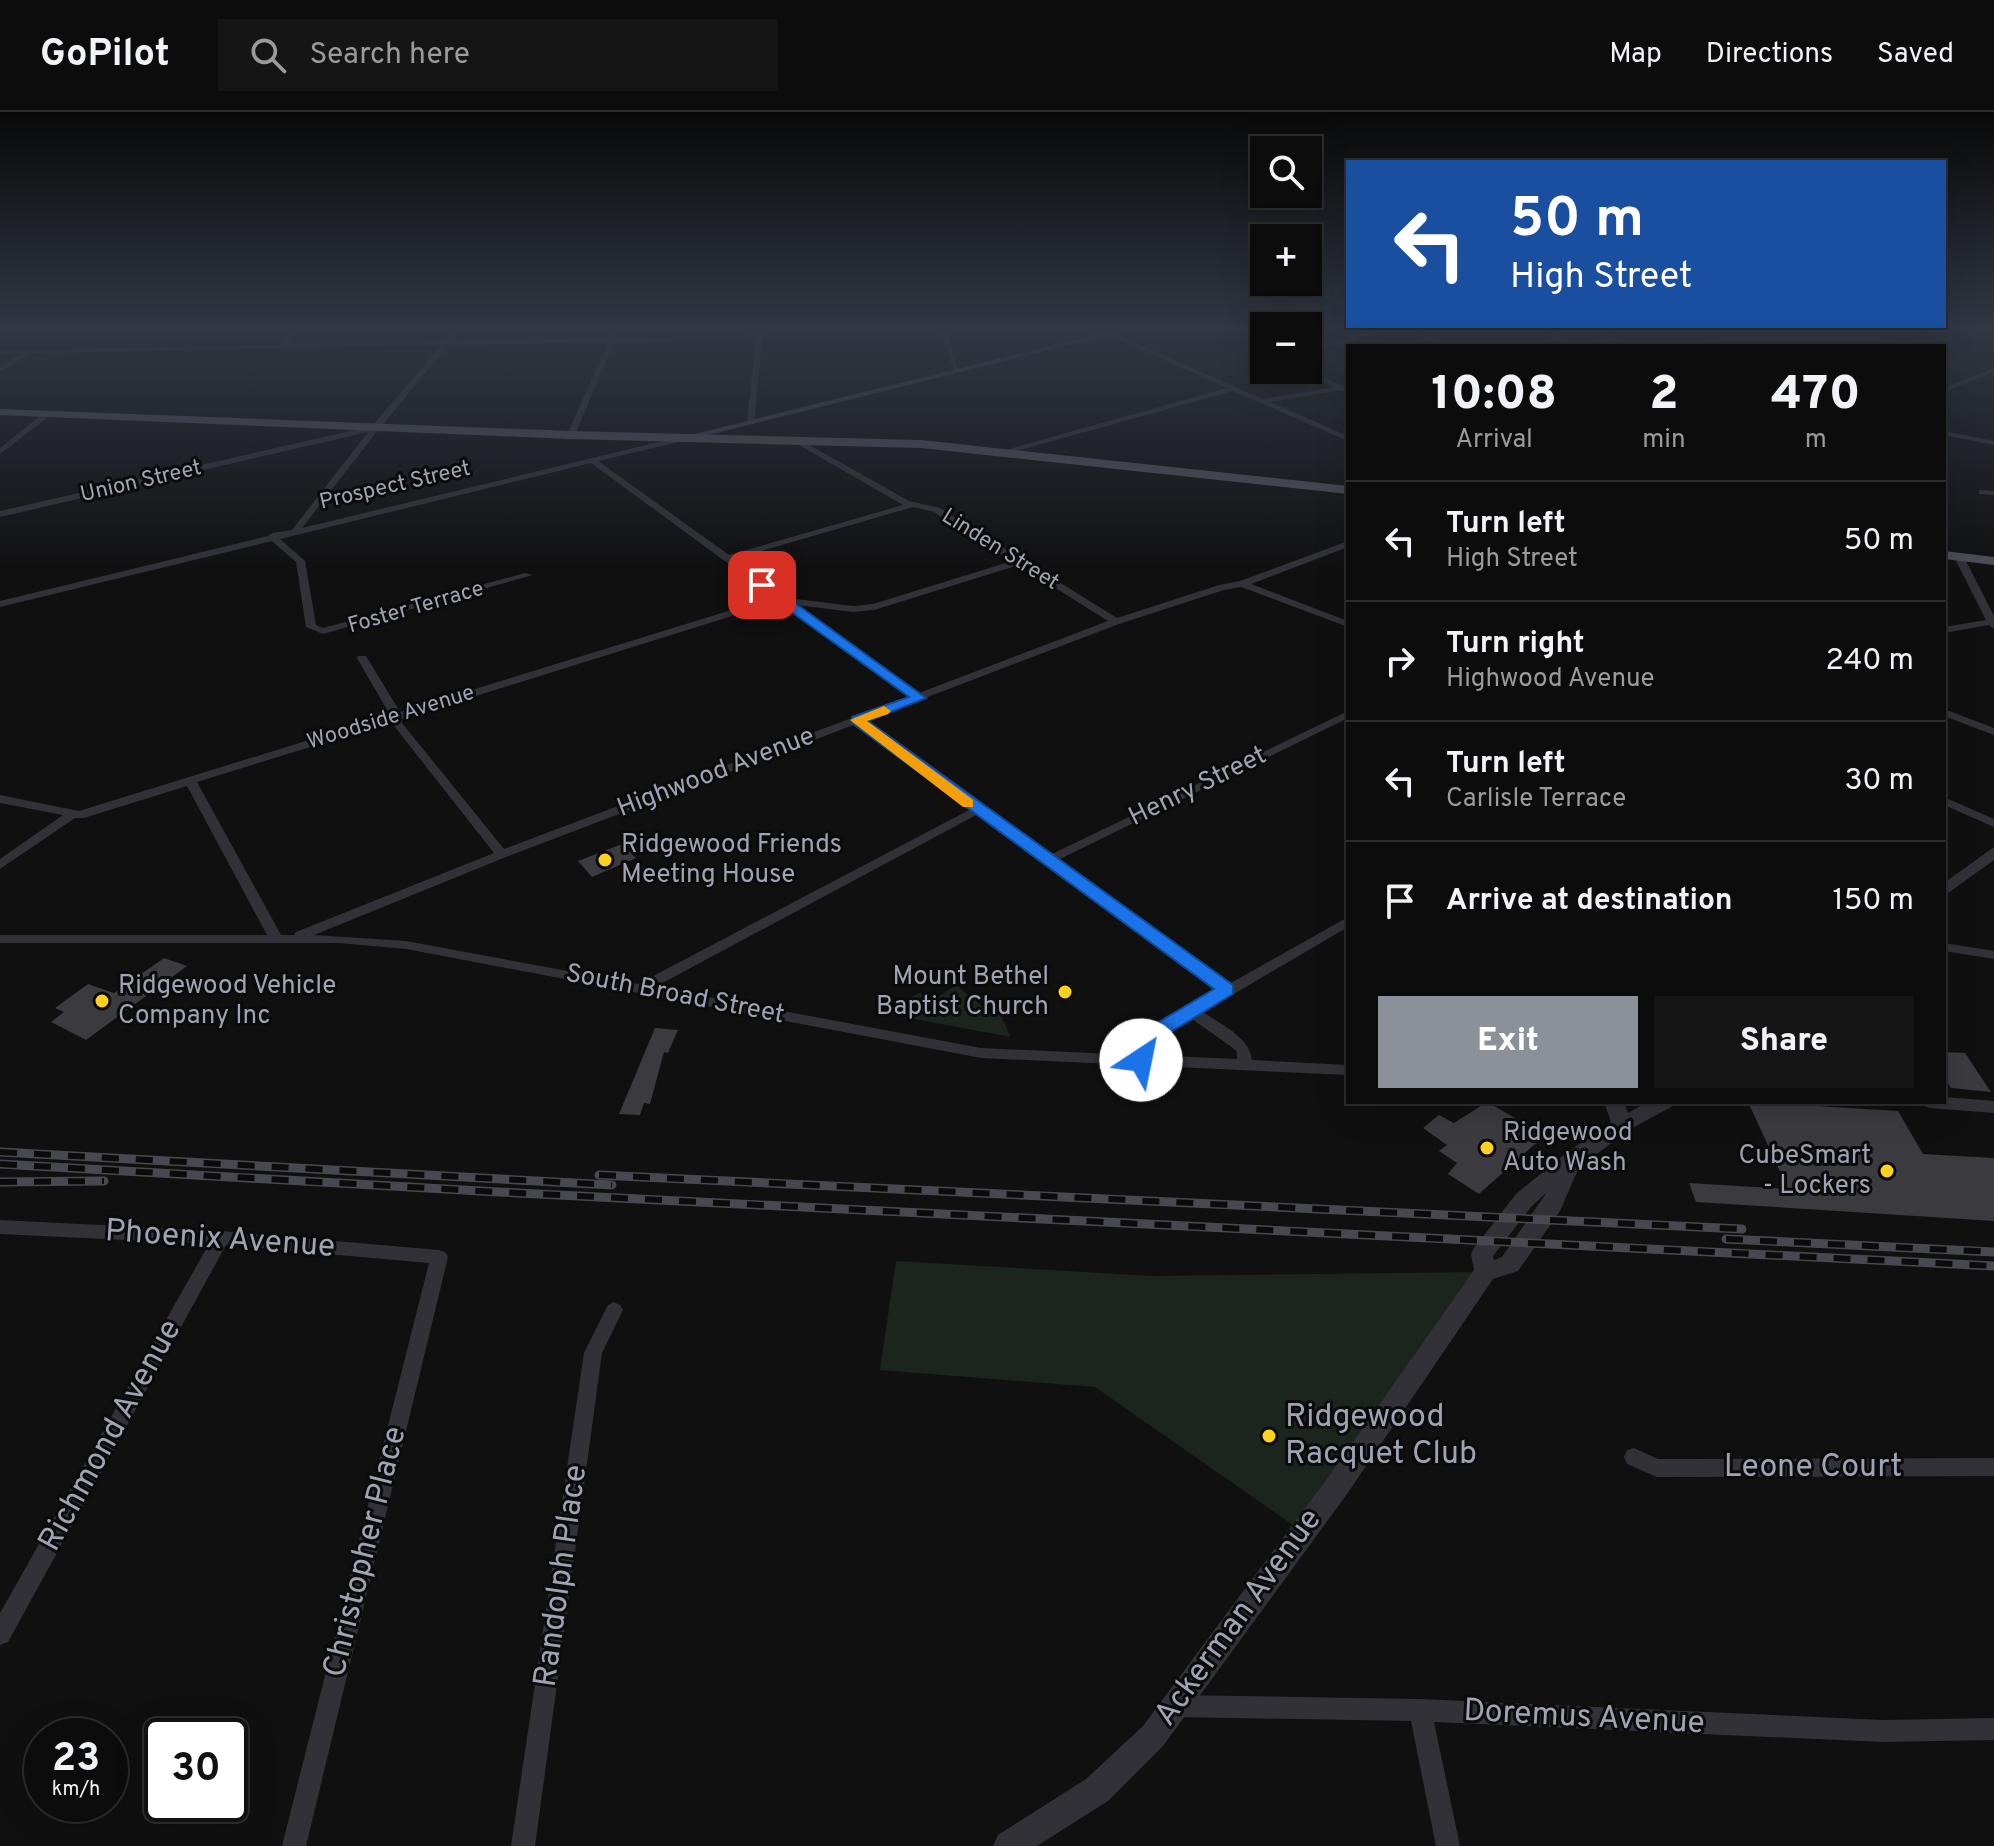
<!DOCTYPE html>
<meta charset="utf-8">
<style>
:root{--surface:#0c0c0d;--page:#151516;--text:#f1f3f6;--muted:#9a9b9d;--line:#2c2c2e;--accent:#8c9099}
body{margin:0;font-family:Overpass,sans-serif;background:var(--page);color:var(--text);height:100vh;display:flex;flex-direction:column;font-size:30px;white-space:nowrap}
*{box-sizing:border-box;margin:0}
p{font-size:26px;color:var(--muted)}
.icon{flex:none;width:44px;height:44px;fill:none;stroke:currentColor;stroke-width:2;stroke-linecap:round;stroke-linejoin:round}
.map{position:relative;flex:1;overflow:hidden}
.sheet{position:absolute;left:1346px;top:232px;width:600px;height:760px;display:flex;flex-direction:column;background:var(--surface);border-radius:0px;box-shadow:0 8px 32px #0002,0 0 0 2px var(--line)}
.sheet>*{flex:none}
.banner{position:absolute;left:1346px;top:48px;width:600px;height:168px;border-radius:0px;box-shadow:0 8px 32px #0002,0 0 0 2px var(--line);background:#1a4fa0;color:#fff;overflow:hidden}
.controls{position:absolute;left:1250px;top:24px;display:grid;gap:16px}
.controls a{display:grid;place-items:center;width:72px;height:72px;border-radius:0px;background:var(--surface);box-shadow:0 8px 32px #0002,0 0 0 2px var(--line);font-size:40px}
.speed{position:absolute;left:24px;top:1606px;display:flex;gap:16px;font-size:40px;font-weight:700;text-align:center}
.speed>*{display:grid;place-content:center;width:104px;height:104px;border-radius:50%;background:var(--surface);box-shadow:0 8px 32px #0002,0 0 0 2px var(--line);line-height:1}
.speed small{font-size:20px;font-weight:400}
.speed .limit{border:4px solid #111;border-radius:12px;background:#fff;color:#111}
.pin{position:absolute;display:grid;place-items:center;width:68px;height:68px;color:#fff;margin:-34px;border-radius:16px;box-shadow:0 4px 12px #0006}
.me{position:absolute;width:88px;margin:-44px;rotate:34deg;stroke-linejoin:round;filter:drop-shadow(0 0 6px #0008)}
.turn{display:flex;align-items:center;gap:28px;height:168px;padding:0 32px;font-size:36px}
.turn .icon{width:104px;height:104px;stroke-width:2.5}
.turn b{display:block;font-size:56px;line-height:68px}
.eta{display:flex;justify-content:space-evenly;align-items:center;height:136px;text-align:center}
.eta b{font-size:48px;font-weight:800;line-height:56px}
.button{display:flex;gap:16px;margin-top:auto;padding:16px 32px}
.button a{flex:1;height:92px;border-radius:0px;background:var(--accent);color:#fff;font-size:32px;font-weight:800;line-height:92px;text-align:center}
.button a+a{background:var(--page);color:var(--text)}
ul{padding:0;list-style:none}
li{display:flex;align-items:center;gap:24px;height:120px;padding:0 32px;border-top:2px solid var(--line)}
li div{flex:1}
li b{display:block;font-size:30px}
li em{font-style:normal}
header{display:flex;align-items:center;gap:48px;box-sizing:border-box;height:112px;padding:0 40px;background:var(--surface);border-bottom:2px solid var(--line)}
header strong{font-size:38px}
nav{display:flex;gap:44px;margin-inline-start:auto;font-size:28px}
.search{width:560px;height:72px;background:var(--page);display:flex;align-items:center;gap:20px;box-sizing:border-box;padding:0 28px;border-radius:0px;color:var(--muted);font-size:30px}
.map>svg:first-child{display:block}
</style>
<header>
<strong>GoPilot</strong>
<div class="search"><svg class="icon" aria-label="search" viewBox="0 0 24 24"><circle cx="10" cy="10" r="6"/><path d="M15 15l6 6"/></svg>Search here</div>
<nav><a>Map</a><a>Directions</a><a>Saved</a></nav>
</header>
<div class="map">
<svg width="1994" height="1734" viewBox="0 0 1994 1734">
<rect width="100%" height="100%" fill="#101011"/>
<g fill="#1c241e">
<polygon points="1739,218 1897,218 1893,226 1868,234 1685,234"/>
<polygon points="956,873 987,898 995,893 1011,925 887,902 891,896 919,881 935,887"/>
<polygon points="896,1149 1153,1164 1485,1160 1303,1420 1095,1275 880,1258"/>
</g>
<g fill="#3a3a3f">
<polygon points="622,732 636,746 592,765 578,749"/>
<polygon points="164,846 187,854 86,928 51,910 64,900 55,896 88,872 114,881"/>
<polygon points="655,916 678,918 668,941 664,940 650,992 644,991 640,1003 619,1002"/>
<polygon points="1944,940 1965,941 1991,980 1951,976 1944,965"/>
<polygon points="1487,990 1545,1023 1479,1082 1448,1062 1457,1051 1439,1039 1447,1033 1423,1016 1439,1003 1454,1011"/>
<polygon points="1748,990 1898,999 1923,1042 1994,1046 1994,1109 1696,1090 1689,1071 1788,1077"/>
</g>
<g fill="none" stroke-linecap="round" stroke-linejoin="round">
<g fill="#313137" fill-rule="evenodd">
<path d="M293,218H300L286,232L445,229L454,218H461L452,229L609,226L613,218H619L616,226L756,223L757,218L763,219L754,312L747,310L756,227L614,230L575,323L571,325L567,323L608,230L449,233L378,318L302,416L688,323H691V327L598,349L729,443L903,393L794,330L793,328L797,326L909,389L940,396L1117,506L1219,473L1240,469L1348,429V435L1251,472L1348,509V515L1241,475L1224,478L1119,512L865,609L1050,743L1348,599V606L1058,748L1229,872L1348,805V815L1203,900C1220,912 1250,925 1252,948L1348,953V963L981,946L406,837L339,831H0V823H267L187,674L84,706H75L0,757V747L63,703L0,691V683L79,699L390,603L357,546L358,544H366L400,600L774,485L591,351L280,427L305,449L316,513L323,516L525,461L533,463L323,522L306,515L296,450L272,429L0,495V489L268,424L272,421L292,418L368,320L0,405V399L372,314L442,233L33,241L0,259V254L23,242H0V238L279,233ZM913,395L934,400L1012,449L873,492L853,494L788,486L734,447ZM1019,453L1108,509L919,581L797,493L853,500L874,498ZM780,489L910,584L504,737L402,611V607ZM391,610L494,741L296,820L294,823H281L197,670ZM856,612L971,697L638,872L406,829L314,823L506,745ZM978,702L1218,878L1139,924L1134,943L981,936L655,875ZM1192,907L1233,936L1237,940V947L1149,943L1151,931Z"/>
<polygon points="940,218 946,218 959,260 954,259"/>
<polygon points="1373,218 1385,218 1308,241 1308,237"/>
<polygon points="1404,218 1414,218 1450,234 1441,234"/>
<path d="M1533,218C1550,218 1570,233 1584,232C1601,230 1616,218 1635,218C1593,237 1574,238 1533,218Z"/>
<polygon points="1111,220 1263,287 1335,275 1298,258 1307,258 1343,274 1348,273 1348,277 1270,290 1348,324 1348,329 1233,279 1002,343 1002,339 1227,276 1109,223"/>
<polygon points="1994,256 1994,260 1944,280 1944,276"/>
<polygon points="45,300 52,302 0,342 0,336"/>
<polygon points="1944,319 1994,329 1994,333 1944,323"/>
<polygon points="1979,378 1994,379 1994,383 1979,382"/>
<polygon points="1959,442 1964,445 1994,504 1994,517 1989,513 1944,521 1944,515 1986,508 1954,445"/>
<polygon points="1944,597 1994,616 1994,623 1944,604"/>
<polygon points="1944,685 1994,707 1994,715 1944,693"/>
<polygon points="1944,831 1994,839 1994,847 1944,839"/>
<polygon points="1944,985 1994,989 1994,1001 1930,996 1925,994 1922,990 1944,990"/>
<polygon points="0,1108 221,1119 439,1138 445,1140 448,1145 306,1734 282,1734 429,1151 226,1133 8,1530 0,1533 0,1501 209,1132 0,1122"/>
<polygon points="614,1190 620,1193 623,1198 602,1241 535,1734 511,1734 584,1241 608,1193"/>
<polygon points="1634,1336 1658,1347 1994,1346 1994,1364 1657,1365 1627,1352 1624,1345 1627,1338"/>
<polygon points="1175,1583 1420,1587 1884,1608 1994,1606 1994,1628 1884,1630 1434,1610 1460,1734 1436,1734 1411,1609 1175,1605 1167,1602 1164,1594 1167,1586"/>
</g>
<g fill="#313137" fill-rule="evenodd">
<polygon points="1994,735 1994,748 1944,784 1944,771"/>
<path d="M1604,990H1624L1628,1001L1647,990H1674L1671,995L1629,1018L1579,1055L1560,1099L1518,1159L1493,1167L1347,1382L1163,1634L1108,1689L1037,1734H993L998,1723L1086,1667L1143,1614L1329,1364L1474,1158L1471,1142L1474,1136L1516,1082L1565,1042L1611,1010ZM1547,1080L1502,1145L1494,1148L1493,1144L1532,1094Z"/>
</g>
<polygon fill="#3f3f47" fill-rule="evenodd" points="1113,218 1130,218 688,328 683,325"/>
<g fill="#4d4d56" fill-rule="evenodd">
<polygon points="0,297 571,319 921,328 1348,374 1348,382 921,336 571,327 0,303"/>
<polygon points="1944,439 1994,445 1994,453 1944,447"/>
</g>
<defs>
<g id="rail">
<polyline points="0,1040 612,1073"/>
<polyline points="0,1052 498,1080 1994,1154"/>
<polyline points="599,1063 1742,1117"/>
<polyline points="0,1070 104,1069"/>
<polyline points="1726,1127 1994,1140"/>
</g>
</defs>
<use href="#rail" stroke="#484850" stroke-width="9"/>
<use href="#rail" stroke="#0b0b0c" stroke-width="6" stroke-dasharray="17" stroke-linecap="butt"/>
</g>
<linearGradient id="sky" x2="0" y2="1"><stop stop-color="#090909"/><stop offset="0.47" stop-color="#313743"/><stop offset="1" stop-color="#313743" stop-opacity="0"/></linearGradient>
<rect width="1994" height="461" fill="url(#sky)"/>
<polygon fill="#1a73e8" stroke="#114b97" stroke-width="2" points="758,470 766,470 926,586 868,609 1233,873 1233,882 1153,931 1147,953 1134,953 1131,948 1137,923 1214,877 852,611 852,605 909,585 758,476"/>
<polygon fill="#f59e0b" points="884,594 891,599 888,602 867,609 973,688 973,695 963,695 850,608"/>
<g fill="#fdd11c" stroke="#0b0b0c" stroke-width="3">
<circle cx="605" cy="748" r="8"/>
<circle cx="1065" cy="880" r="8"/>
<circle cx="102" cy="889" r="8"/>
<circle cx="1487" cy="1036" r="8"/>
<circle cx="1887" cy="1059" r="8"/>
<circle cx="1269" cy="1324" r="8"/>
</g>
<g text-anchor="middle" dominant-baseline="central" stroke-width="6" stroke-linejoin="round" paint-order="stroke">
<g font-size="22" fill="#a0a3b3" stroke="#0b0b0c">
<text transform="translate(141 370) rotate(-13)">Union Street</text>
<text transform="translate(395 374) rotate(-13)">Prospect Street</text>
<text transform="translate(1000 438) rotate(32)">Linden Street</text>
<text transform="translate(416 496) rotate(-16)">Foster Terrace</text>
<text transform="translate(391 606) rotate(-17)">Woodside Avenue</text>
</g>
<g font-size="26" fill="#a0a3b3" stroke="#0b0b0c">
<text transform="translate(716 661) rotate(-21)">Highwood Avenue</text>
<text transform="translate(1198 675) rotate(-26)">Henry Street</text>
<text transform="translate(675 883) rotate(11)">South Broad Street</text>
</g>
<g font-size="26" fill="#a0a3b3" stroke="#0b0b0c" text-anchor="start">
<text x="621" y="733">Ridgewood Friends<tspan x="621" dy="30">Meeting House</tspan></text>
<text x="1049" y="865" text-anchor="end">Mount Bethel<tspan x="1049" dy="30">Baptist Church</tspan></text>
<text x="118" y="874">Ridgewood Vehicle<tspan x="118" dy="30">Company Inc</tspan></text>
<text x="1503" y="1021">Ridgewood<tspan x="1503" dy="30">Auto Wash</tspan></text>
<text x="1871" y="1044" text-anchor="end">CubeSmart<tspan x="1871" dy="30">- Lockers</tspan></text>
</g>
<g font-size="32" fill="#a0a3b3" stroke="#0b0b0c">
<text transform="translate(220 1128) rotate(4)">Phoenix Avenue</text>
<text transform="translate(111 1324) rotate(-61)">Richmond Avenue</text>
<text x="1813" y="1356">Leone Court</text>
<text transform="translate(366 1440) rotate(-76)">Christopher Place</text>
<text transform="translate(562 1464) rotate(-82)">Randolph Place</text>
<text transform="translate(1239 1506) rotate(-54)">Ackerman Avenue</text>
<text transform="translate(1584 1606) rotate(3)">Doremus Avenue</text>
</g>
<g font-size="32" fill="#a0a3b3" stroke="#0b0b0c" text-anchor="start">
<text x="1285" y="1306">Ridgewood<tspan x="1285" dy="37">Racquet Club</tspan></text>
</g>
</g>
</svg>
<div class="controls">
<a><svg class="icon" aria-label="search" viewBox="0 0 24 24"><circle cx="10" cy="10" r="6"/><path d="M15 15l6 6"/></svg></a>
<a>+</a>
<a>−</a>
</div>
<div class="speed"><div>23<small>km/h</small></div><div class="limit">30</div></div>
<div class="pin" style="left:762px;top:473px;background:#d93025"><svg class="icon" aria-label="arrive" viewBox="0 0 24 24"><path d="M6 21V4h12l-3 4 3 4H6"/></svg></div>
<svg class="me" style="left:1141px;top:948px" viewBox="-20 -20 40 40"><circle r="19" fill="#fff"/><path d="M0-13L10 11 0 6-10 11z" fill="#1a73e8"/></svg>
<div class="banner">
<div class="turn"><svg class="icon" aria-label="left" viewBox="0 0 24 24"><path d="M17 20v-9H6M10 6l-5 5 5 5"/></svg><div><b>50 m</b>High Street</div></div>
</div>
<section class="sheet">
<div class="eta">
<div><b>10:08</b><p>Arrival</p></div>
<div><b>2</b><p>min</p></div>
<div><b>470</b><p>m</p></div>
</div>
<ul>
<li><svg class="icon" aria-label="left" viewBox="0 0 24 24"><path d="M17 20v-9H6M10 6l-5 5 5 5"/></svg><div><b>Turn left</b><p>High Street</p></div><em>50 m</em></li>
<li><svg class="icon" aria-label="right" viewBox="0 0 24 24"><path d="M7 20v-9h11M14 6l5 5-5 5"/></svg><div><b>Turn right</b><p>Highwood Avenue</p></div><em>240 m</em></li>
<li><svg class="icon" aria-label="left" viewBox="0 0 24 24"><path d="M17 20v-9H6M10 6l-5 5 5 5"/></svg><div><b>Turn left</b><p>Carlisle Terrace</p></div><em>30 m</em></li>
<li><svg class="icon" aria-label="arrive" viewBox="0 0 24 24"><path d="M6 21V4h12l-3 4 3 4H6"/></svg><div><b>Arrive at destination</b></div><em>150 m</em></li>
</ul>
<div class="button"><a>Exit</a><a>Share</a></div>
</section>
</div>
